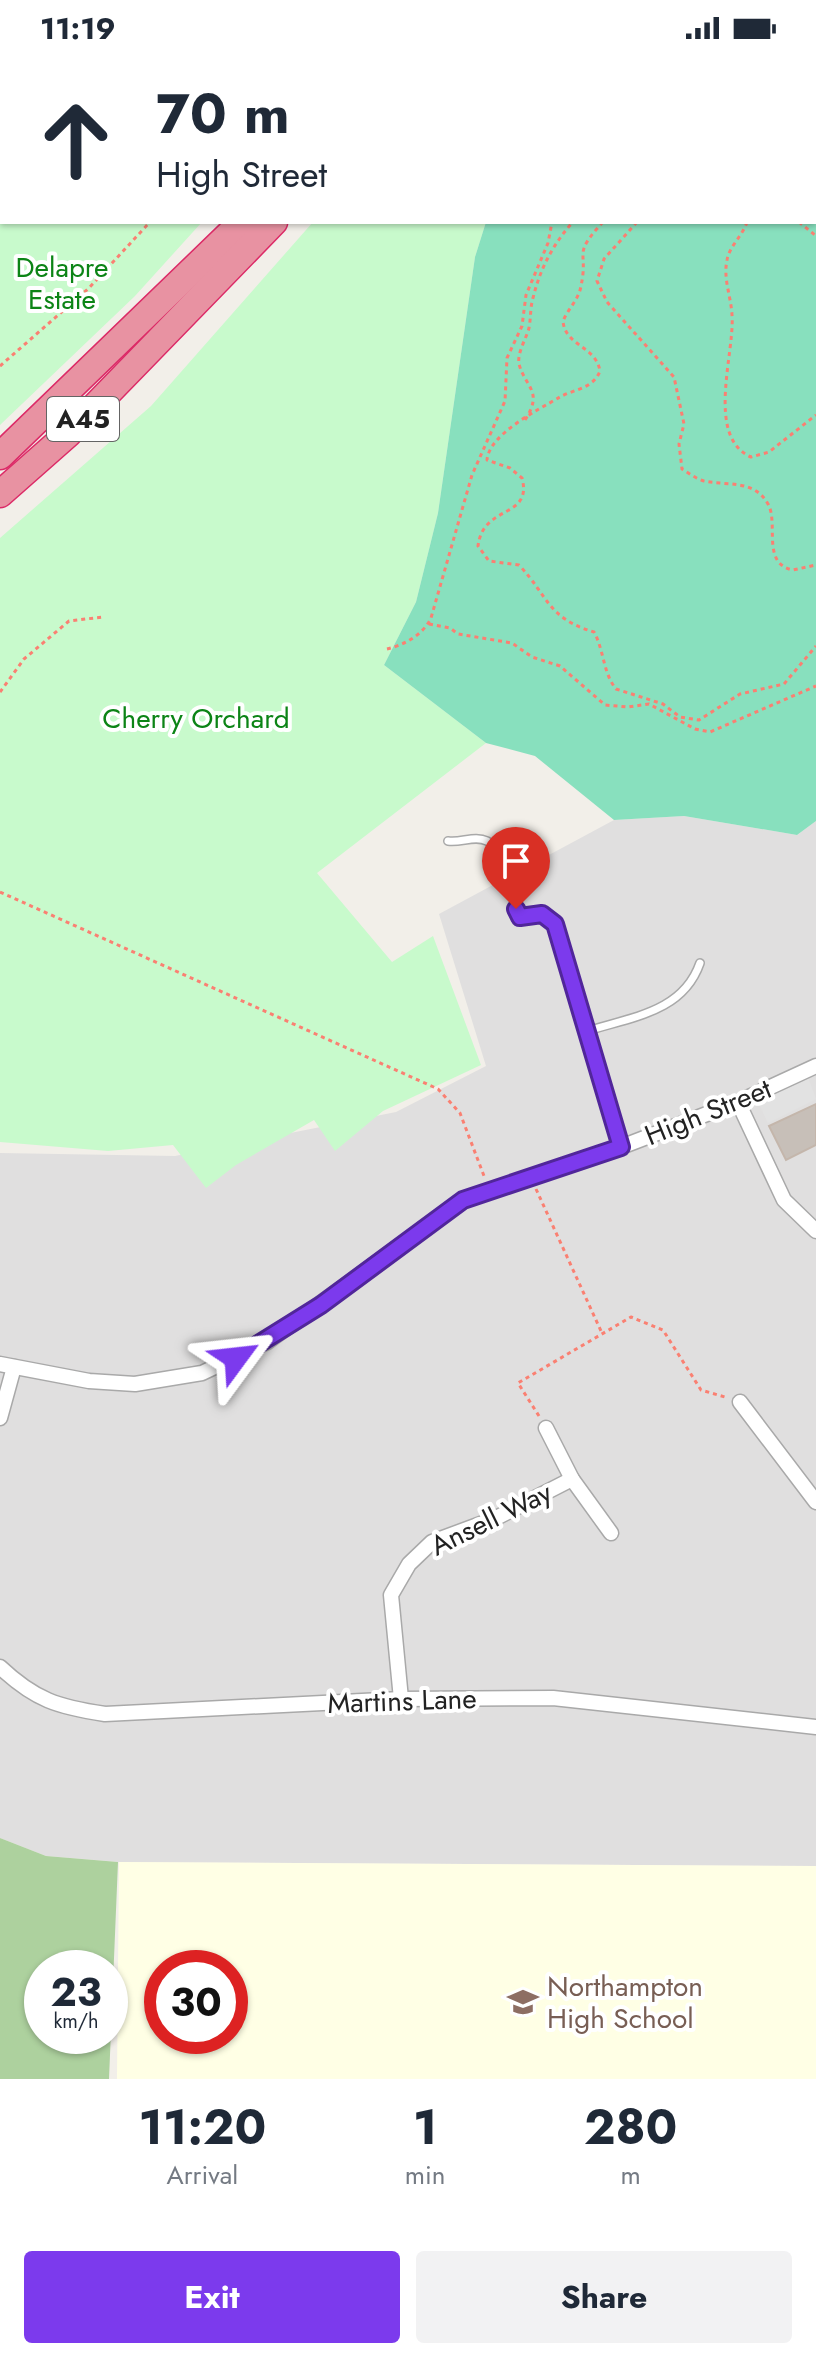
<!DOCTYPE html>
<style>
:root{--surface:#fff;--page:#f2f2f3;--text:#1f2937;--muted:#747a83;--accent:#7c3aed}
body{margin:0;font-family:Jost,sans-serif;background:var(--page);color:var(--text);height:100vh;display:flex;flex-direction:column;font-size:30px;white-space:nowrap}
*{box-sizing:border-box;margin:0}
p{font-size:26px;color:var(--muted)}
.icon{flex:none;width:44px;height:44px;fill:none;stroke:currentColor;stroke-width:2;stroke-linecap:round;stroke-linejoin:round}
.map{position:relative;height:2023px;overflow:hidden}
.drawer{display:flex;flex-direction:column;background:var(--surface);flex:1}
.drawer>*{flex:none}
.top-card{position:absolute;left:0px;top:0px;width:816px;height:168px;box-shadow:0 2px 6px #0004;background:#fff;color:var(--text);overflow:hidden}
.speed{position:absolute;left:24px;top:1894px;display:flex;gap:16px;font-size:40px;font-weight:700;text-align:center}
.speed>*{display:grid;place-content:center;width:104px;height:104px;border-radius:50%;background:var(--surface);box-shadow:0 2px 6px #0004;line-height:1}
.speed small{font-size:20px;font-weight:400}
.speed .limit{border:12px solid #d22;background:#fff;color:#111}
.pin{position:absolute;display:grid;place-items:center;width:68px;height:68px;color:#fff;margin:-82px -34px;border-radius:50% 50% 50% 0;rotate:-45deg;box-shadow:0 0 8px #0007}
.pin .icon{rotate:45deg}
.me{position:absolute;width:88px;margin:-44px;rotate:60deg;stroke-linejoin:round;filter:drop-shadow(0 0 6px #0008)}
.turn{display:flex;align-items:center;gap:28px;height:168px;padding:0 24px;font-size:36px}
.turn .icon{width:104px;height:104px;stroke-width:2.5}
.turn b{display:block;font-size:56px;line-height:68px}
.eta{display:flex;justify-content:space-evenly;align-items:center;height:136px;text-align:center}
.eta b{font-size:48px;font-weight:700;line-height:56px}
.button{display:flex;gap:16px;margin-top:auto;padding:16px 24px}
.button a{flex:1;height:92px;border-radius:8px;background:var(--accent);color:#fff;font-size:32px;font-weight:700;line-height:92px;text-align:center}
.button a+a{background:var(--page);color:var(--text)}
.status{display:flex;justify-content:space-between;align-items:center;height:56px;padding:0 40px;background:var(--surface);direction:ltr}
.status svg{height:22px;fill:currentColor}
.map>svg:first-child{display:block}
</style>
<div class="status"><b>11:19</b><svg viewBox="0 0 49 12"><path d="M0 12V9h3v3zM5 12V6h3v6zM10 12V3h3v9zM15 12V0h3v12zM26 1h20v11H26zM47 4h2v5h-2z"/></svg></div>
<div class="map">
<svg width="816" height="2023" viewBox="0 0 816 2023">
<rect width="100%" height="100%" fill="#f2efe9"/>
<polygon fill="#e0dfdf" points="684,760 797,779 816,765 816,1810 119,1806 46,1800 0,1782 0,1097 175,1100 396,1056 486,1010 439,858 614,764"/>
<path fill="#ffffe5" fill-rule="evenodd" d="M119,1806L816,1810V2023H117ZM162,1912H230V1980H162Z"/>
<path fill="#add19e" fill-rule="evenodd" d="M0,1782L46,1800L118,1806L109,2023H0ZM110,1912V1980H42V1912Z"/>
<g fill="#c8facc">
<polygon points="0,0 342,0 2,2 2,166 202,166 135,240 0,369"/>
<polygon points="313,166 486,166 475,201 438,457 416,546 384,609 486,687 317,817 392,906 433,880 481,1009 383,1055 335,1095 314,1064 236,1109 206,1132 173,1089 108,1095 0,1086 0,482 151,350"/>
</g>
<polygon fill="#88e0be" points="540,0 816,0 816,765 797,779 684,760 614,764 535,700 486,687 384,609 416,546 438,457 475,201 486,166 814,166 814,2"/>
<polygon fill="#e2e2e2" points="807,1019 816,1043 768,1067 757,1044"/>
<polygon fill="#c7bfb8" stroke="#c4b6ab" stroke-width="2" points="816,1048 816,1089 786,1104 769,1070"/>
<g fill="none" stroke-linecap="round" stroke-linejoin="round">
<defs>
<g id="lane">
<path d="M448,785C461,787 475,779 487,785C508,795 510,842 520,861"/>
<path d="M587,975C632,961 683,956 700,907"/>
</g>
<g id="street">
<polyline points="520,861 542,858 555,868 621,1091"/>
<polyline points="738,1046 784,1144 816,1175"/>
<polyline points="0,1308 89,1325 135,1328 202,1317 267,1286 463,1144 621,1091 738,1046 816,1010"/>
<polyline points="740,1346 816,1446"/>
<polyline points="0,1362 14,1311"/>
<polyline points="546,1372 572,1423 611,1477"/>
<path d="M0,1611C35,1644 58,1651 105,1658L401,1643L553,1642L816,1671"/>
<polyline points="401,1643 391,1539 409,1508 432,1486 494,1463 572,1423"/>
</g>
<g id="highway">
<polyline points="379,2 381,0"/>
<polyline points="413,2 414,0"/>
<polyline points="0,400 242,166"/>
<polyline points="0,438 68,378 274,166"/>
</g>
</defs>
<use href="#lane" stroke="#a9a9a9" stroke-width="10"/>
<use href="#street" stroke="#a9a9a9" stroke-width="17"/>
<use href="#highway" stroke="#dc2a67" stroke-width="29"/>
<g stroke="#fa8072" stroke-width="3" stroke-dasharray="4 4" stroke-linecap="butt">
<polyline points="739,0 743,2"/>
<polyline points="770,0 774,2"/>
<polyline points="63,2 64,0"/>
<polyline points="142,2 142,0"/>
<polyline points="301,2 303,0"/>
<polyline points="560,2 560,0"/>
<polyline points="637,2 638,0"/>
<polyline points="814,47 816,53"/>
<polyline points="814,70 816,74"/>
<polyline points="0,74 2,72"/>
<polyline points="0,121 2,119"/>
<path d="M603,166C571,201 589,193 581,230C579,243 568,253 563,265C565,290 596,290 600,315C593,333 574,333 560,341C538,354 489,378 487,404L510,412L522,422C533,463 483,448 478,490L489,505L519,509C549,541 547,562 594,576C604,594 603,617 616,633L663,648L680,661L699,664L740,638L784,628L816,590"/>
<path d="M637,166L604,203L597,225L607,246L674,321L684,368L679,388L682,413C689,417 696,423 704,425C727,430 754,423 768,448C779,467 761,508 793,514L816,509"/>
<path d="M747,166C743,179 729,191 727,204C723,223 731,240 732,259C735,297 705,381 751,401L769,396L816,359"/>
<polyline points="799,166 816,180"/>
<polyline points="0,310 89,232 150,166"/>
<path d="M525,364C544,335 525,331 519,308C517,297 526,283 529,272C531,262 530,252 533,242C540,213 553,188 573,166"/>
<polyline points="429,568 450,572 458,578 512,587 532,601 560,610 605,649 628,651 649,648 695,673 710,676 816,630"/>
<path d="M387,593C404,589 423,579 431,562L472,419L505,345L507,302L522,270L526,239L548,187L552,166"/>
<polyline points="0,636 24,603 69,565 103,561"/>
<polyline points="0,836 438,1033 460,1057 484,1120"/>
<polyline points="536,1133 601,1275"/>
<polyline points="539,1360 518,1327 631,1261 663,1274 701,1334 725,1341"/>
</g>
<use href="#lane" stroke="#fff" stroke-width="7"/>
<use href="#street" stroke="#fff" stroke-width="14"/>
<use href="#highway" stroke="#e892a2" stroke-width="26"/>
</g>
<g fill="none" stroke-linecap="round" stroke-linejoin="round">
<defs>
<polyline id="route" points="236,1302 321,1249 463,1144 621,1091 555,868 542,858 520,861 516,853"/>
</defs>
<use href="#route" stroke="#51269a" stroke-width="20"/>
<use href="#route" stroke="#7c3aed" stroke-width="14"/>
</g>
<defs>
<symbol id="school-bare" viewBox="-9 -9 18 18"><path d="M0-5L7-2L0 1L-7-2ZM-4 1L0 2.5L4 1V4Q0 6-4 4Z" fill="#8d6e63" stroke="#fff" stroke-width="2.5" paint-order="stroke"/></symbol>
</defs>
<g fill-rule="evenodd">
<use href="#school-bare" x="501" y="1924" width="44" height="44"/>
</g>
<g text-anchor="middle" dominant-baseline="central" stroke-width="8" stroke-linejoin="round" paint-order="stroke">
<rect fill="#fff" stroke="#646464" stroke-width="2" x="47" y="341" width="72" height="44" rx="6"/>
<g font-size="26" font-weight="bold" fill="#222">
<text x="83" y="363">A45</text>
</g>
<g font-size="28" fill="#0c8416" stroke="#fff">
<text x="62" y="211">Delapre<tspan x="62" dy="32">Estate</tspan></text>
<text x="196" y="662">Cherry Orchard</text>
</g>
<g font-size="28" fill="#222" stroke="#fff">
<text transform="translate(708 1056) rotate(-22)">High Street</text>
<text transform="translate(491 1463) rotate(-26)">Ansell Way</text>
<text transform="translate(402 1645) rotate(-2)">Martins Lane</text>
</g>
<g font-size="28" fill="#785e54" stroke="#fff" text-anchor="start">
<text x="547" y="1930">Northampton<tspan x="547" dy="32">High School</tspan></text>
</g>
</g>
</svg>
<div class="speed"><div>23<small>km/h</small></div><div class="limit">30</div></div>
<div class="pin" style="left:516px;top:853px;background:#d93025"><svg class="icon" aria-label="arrive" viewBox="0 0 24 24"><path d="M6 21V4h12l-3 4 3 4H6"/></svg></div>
<svg class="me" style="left:236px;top:1302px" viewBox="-20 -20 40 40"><path d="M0-17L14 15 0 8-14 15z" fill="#7c3aed" stroke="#fff" stroke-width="4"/></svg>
<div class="top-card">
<div class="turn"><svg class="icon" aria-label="ahead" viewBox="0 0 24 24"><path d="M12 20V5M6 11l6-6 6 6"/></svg><div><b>70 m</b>High Street</div></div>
</div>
</div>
<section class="drawer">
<div class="eta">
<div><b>11:20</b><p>Arrival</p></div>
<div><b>1</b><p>min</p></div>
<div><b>280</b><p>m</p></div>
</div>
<div class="button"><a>Exit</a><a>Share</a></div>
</section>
